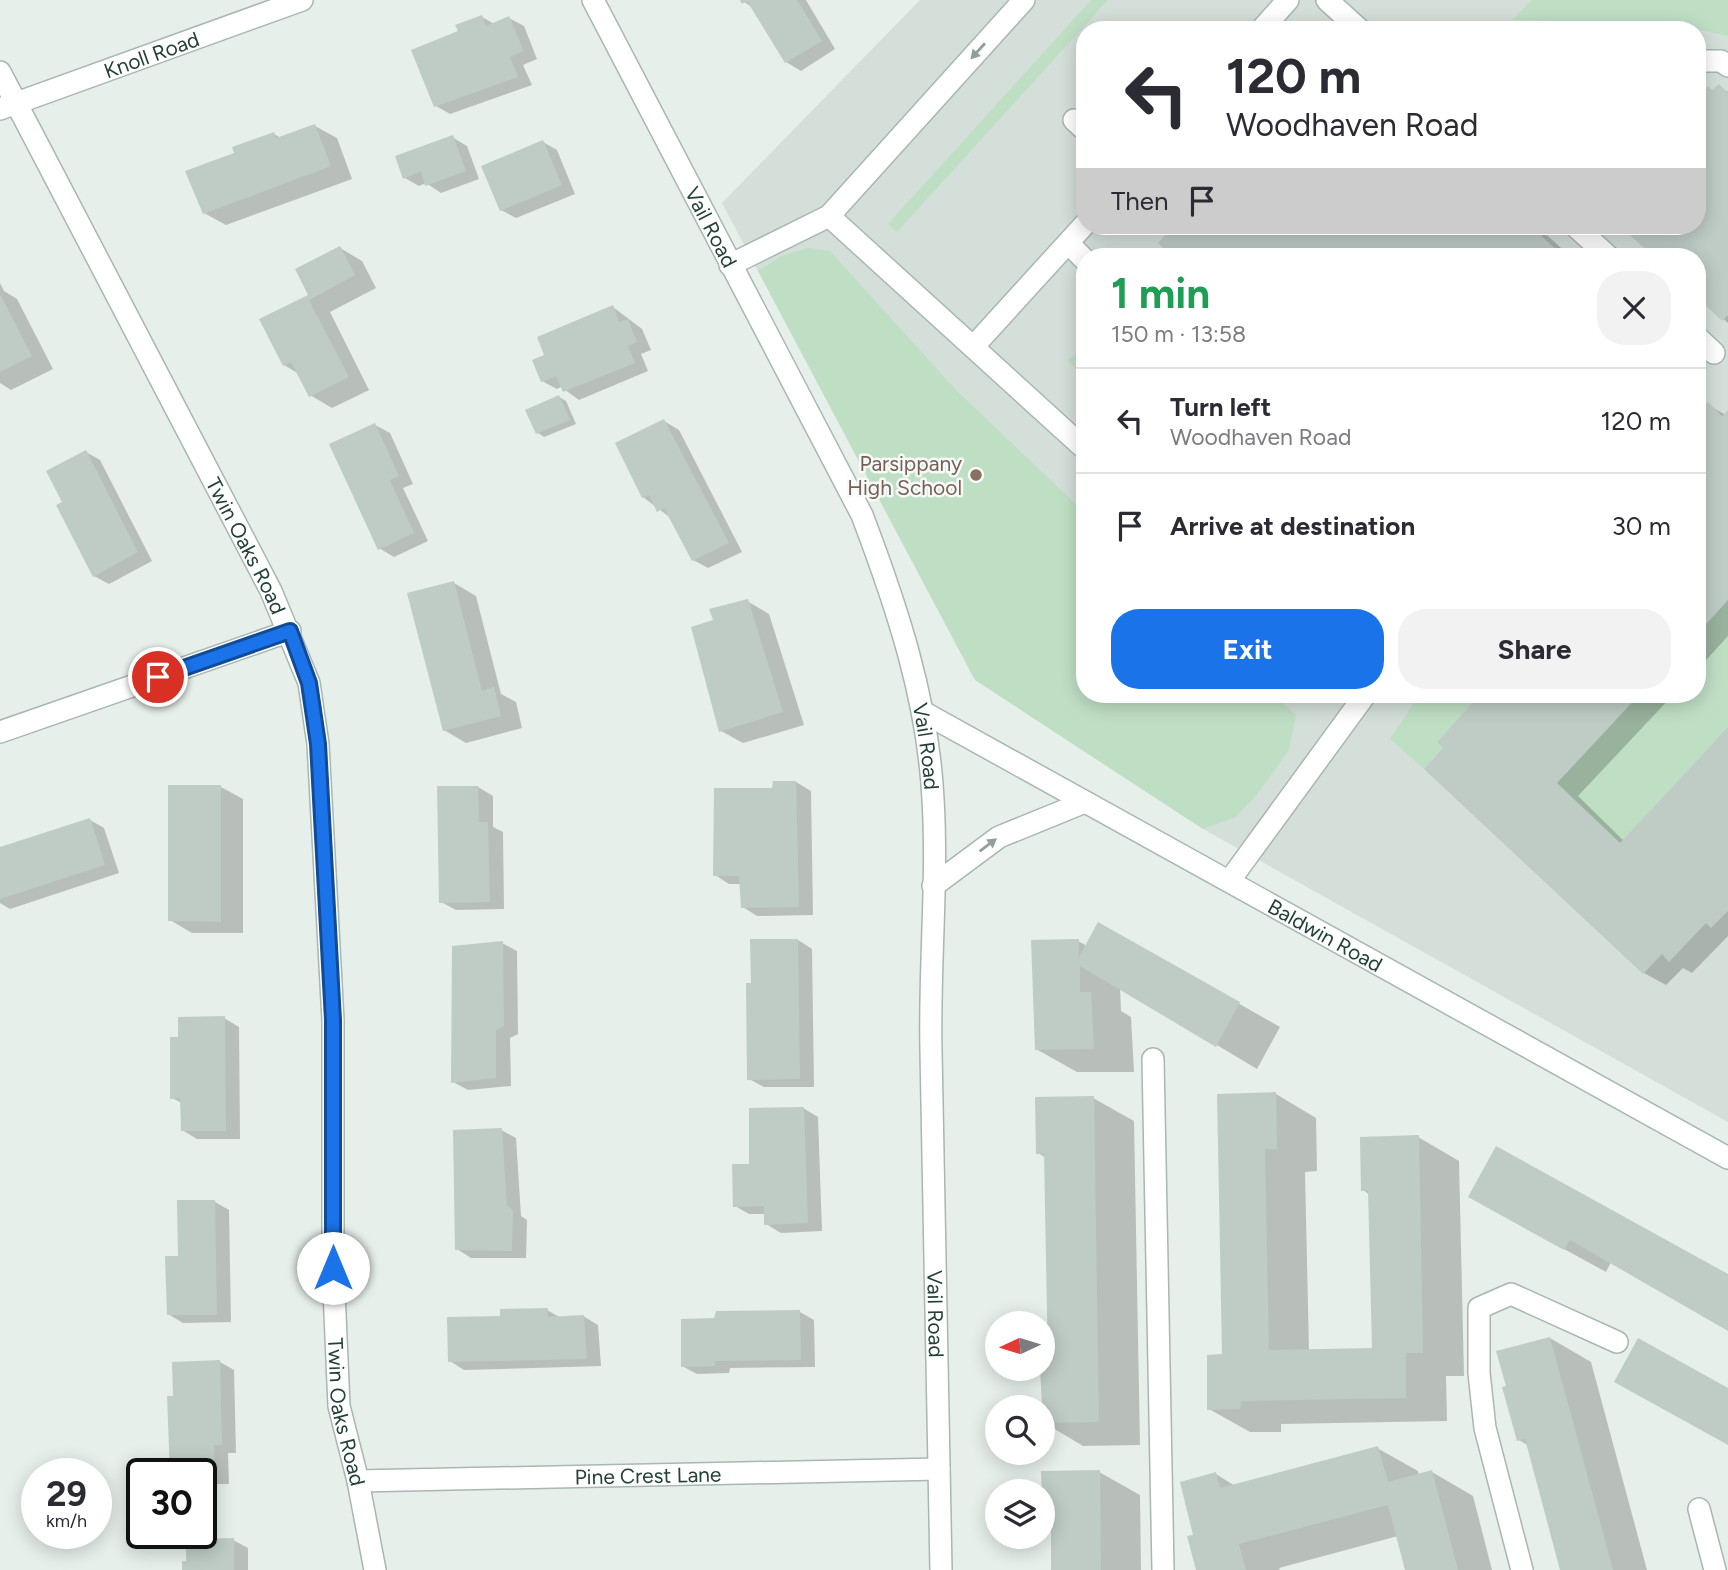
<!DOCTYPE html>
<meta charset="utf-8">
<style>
:root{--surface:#fff;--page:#f2f2f3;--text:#2b2b33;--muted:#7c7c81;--line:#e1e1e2;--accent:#1a73e8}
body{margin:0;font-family:Figtree,sans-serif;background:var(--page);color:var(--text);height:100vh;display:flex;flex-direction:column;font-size:26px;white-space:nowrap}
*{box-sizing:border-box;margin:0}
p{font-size:23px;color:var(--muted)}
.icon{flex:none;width:38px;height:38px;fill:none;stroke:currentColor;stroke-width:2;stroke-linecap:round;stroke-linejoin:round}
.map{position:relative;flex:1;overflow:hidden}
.side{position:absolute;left:1076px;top:248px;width:630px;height:455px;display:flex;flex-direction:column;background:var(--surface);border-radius:28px;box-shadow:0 4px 18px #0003}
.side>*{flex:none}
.guide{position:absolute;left:1076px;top:21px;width:630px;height:214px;border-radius:28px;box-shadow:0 4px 18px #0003;background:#fff;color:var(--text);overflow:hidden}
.needle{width:46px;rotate:266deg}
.fabs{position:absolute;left:985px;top:1311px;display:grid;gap:14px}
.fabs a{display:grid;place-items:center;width:70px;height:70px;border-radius:50%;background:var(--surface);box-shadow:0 4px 18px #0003;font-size:35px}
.speed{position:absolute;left:21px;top:1458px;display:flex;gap:14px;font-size:35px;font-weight:700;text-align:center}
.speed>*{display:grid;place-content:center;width:91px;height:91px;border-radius:50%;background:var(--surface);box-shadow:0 4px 18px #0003;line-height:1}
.speed small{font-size:18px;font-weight:400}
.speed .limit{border:4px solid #111;border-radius:10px;background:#fff;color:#111}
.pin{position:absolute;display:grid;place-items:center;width:60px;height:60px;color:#fff;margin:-30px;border:4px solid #fff;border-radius:50%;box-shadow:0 2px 7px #0007}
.me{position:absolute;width:77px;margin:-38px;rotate:0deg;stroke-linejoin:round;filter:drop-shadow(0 0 5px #0008)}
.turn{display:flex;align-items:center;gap:24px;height:147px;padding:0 35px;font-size:32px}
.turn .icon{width:91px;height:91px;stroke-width:2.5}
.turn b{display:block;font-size:49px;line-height:60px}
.then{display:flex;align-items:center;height:66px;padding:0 35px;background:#0003;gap:14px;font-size:26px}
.round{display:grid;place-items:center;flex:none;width:74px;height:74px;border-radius:28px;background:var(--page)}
.summary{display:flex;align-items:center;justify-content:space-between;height:119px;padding:0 35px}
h1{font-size:42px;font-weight:700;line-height:52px;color:#1e9e55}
.action{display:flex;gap:14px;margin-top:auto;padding:14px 35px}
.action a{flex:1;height:80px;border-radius:28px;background:var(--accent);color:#fff;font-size:28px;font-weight:700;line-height:80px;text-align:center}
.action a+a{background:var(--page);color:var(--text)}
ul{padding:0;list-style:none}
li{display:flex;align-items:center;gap:21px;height:105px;padding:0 35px;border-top:2px solid var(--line)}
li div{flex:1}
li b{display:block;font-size:26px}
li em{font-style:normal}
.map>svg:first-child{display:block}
</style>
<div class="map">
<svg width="1728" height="1570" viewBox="0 0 1728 1570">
<rect width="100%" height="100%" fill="#e6efea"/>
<path fill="#d4dfd9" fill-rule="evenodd" d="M920,0H1728V1122L1203,829L975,680L722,203ZM1085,30H1698V226H1085ZM1085,257H1698V695H1085Z"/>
<g fill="#bfdfc5">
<polygon points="1091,0 1108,0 897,232 888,224"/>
<polygon points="1531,0 1728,0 1728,36 1672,24 1513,20"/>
<polygon points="808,248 830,251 956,390 1085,513 1085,695 1274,695 1296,715 1289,750 1255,797 1236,817 1203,829 975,680 758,271 781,256"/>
<polygon points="1085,350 1085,377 1067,360"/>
<polygon points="1728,600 1728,727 1620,843 1557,783 1639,695 1698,695 1698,633"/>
<polygon points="1419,695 1465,695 1473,702 1437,742 1443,748 1424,769 1390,739"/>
</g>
<g fill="#0003">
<polygon points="742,0 806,0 835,49 801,71 786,62 754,9"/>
<polygon points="482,17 494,24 509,18 524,26 537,59 523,65 532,85 450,114 436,106 460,32"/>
<polygon points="1719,87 1728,92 1728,323 1698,296 1698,257 1656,257 1623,226 1698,226 1698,99 1708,88 1714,91"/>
<polygon points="315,126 337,138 352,179 226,225 204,213 236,154 274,134 281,138"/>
<polygon points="452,137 467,146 479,179 441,193 426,183 419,186 405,178"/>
<polygon points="543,142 557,150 575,194 516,218 501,210"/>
<polygon points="1176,226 1537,226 1571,257 1176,257 1160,243"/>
<polygon points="340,248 362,261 376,288 330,312 369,390 332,408 310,395 299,374 284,365 310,295"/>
<polygon points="0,283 4,291 17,299 53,369 11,390 0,383"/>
<polygon points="613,307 642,329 651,350 641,354 648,371 579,400 561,387 557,389 542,381"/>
<polygon points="559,397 566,401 576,424 544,437 538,433"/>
<polygon points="1708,405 1726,415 1728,412 1728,636 1698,669 1698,448 1705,439 1698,431 1698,416"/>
<polygon points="664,421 679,430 742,552 708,568 693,560 672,519 643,497"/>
<polygon points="375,425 390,433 413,484 403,488 428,541 394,557 379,548"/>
<polygon points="86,452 100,460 152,561 109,584 94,576 65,502"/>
<polygon points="454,583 476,596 501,694 516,702 522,728 466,743 444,730"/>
<polygon points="747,601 769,614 804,725 743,743 721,731 715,622"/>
<polygon points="1468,695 1673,695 1578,796 1624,841 1728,730 1728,936 1692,973 1683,968 1666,985 1644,973 1446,748 1476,702"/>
<polygon points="796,782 811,791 813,915 757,916 743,907 741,884 729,884 715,875 774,790"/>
<polygon points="221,787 243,799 243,933 192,933 170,920"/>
<polygon points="478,787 493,796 493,827 503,832 504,909 456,910 441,902"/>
<polygon points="90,820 104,828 119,873 10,909 0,903 0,849"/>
<polygon points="1099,924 1280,1027 1257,1069 1120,987 1121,1011 1131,1017 1134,1072 1077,1072 1036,1049 1078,941 1087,946"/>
<polygon points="798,940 812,949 814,1087 764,1087 749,1079"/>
<polygon points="502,943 517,951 518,1034 510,1038 511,1086 468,1090 453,1082"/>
<polygon points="224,1018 239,1027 240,1139 197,1139 182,1130 182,1103 172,1098 180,1039"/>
<polygon points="1276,1094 1316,1118 1317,1171 1305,1172 1309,1351 1374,1349 1370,1195 1363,1190 1418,1137 1459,1161 1464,1376 1446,1376 1447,1421 1281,1424 1281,1432 1250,1432 1209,1409 1224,1356"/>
<polygon points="1093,1098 1134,1121 1140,1445 1083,1446 1043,1422 1041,1368 1050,1368 1046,1158 1038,1153"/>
<polygon points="803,1108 818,1117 822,1231 781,1233 766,1224 766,1214 749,1214 735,1206 751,1166"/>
<polygon points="501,1130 516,1138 521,1216 527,1220 526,1258 471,1258 457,1249"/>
<polygon points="215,1202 229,1210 231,1322 183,1323 168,1314 179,1258"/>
<polygon points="1511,1220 1728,1276 1728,1328 1611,1262 1606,1272"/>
<polygon points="547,1310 561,1318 583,1316 598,1325 601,1366 464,1370 450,1361 502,1317"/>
<polygon points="800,1312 814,1320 815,1367 730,1368 729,1373 697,1374 682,1366"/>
<polygon points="1550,1338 1591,1362 1647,1570 1562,1570 1529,1446 1519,1440"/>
<polygon points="220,1362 234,1370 236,1453 228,1453 229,1484 201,1484 201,1474 175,1398"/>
<polygon points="1377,1448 1418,1471 1419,1476 1432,1472 1473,1496 1492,1570 1407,1570 1398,1536 1279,1568 1280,1570 1198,1570 1195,1536 1216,1474 1235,1486"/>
<polygon points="1099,1472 1140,1495 1141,1570 1053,1570 1053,1531 1044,1526"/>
<polygon points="233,1540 248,1548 248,1570 184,1570"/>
</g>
<g fill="#beccc5">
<polygon points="740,0 797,0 822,41 785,63 747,1 742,4"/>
<polygon points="482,15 486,26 509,16 524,51 510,57 518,77 434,107 411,50 458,31 455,25"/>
<polygon points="1719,84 1728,93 1728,315 1722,321 1698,298 1698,257 1654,257 1620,226 1698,226 1698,97 1708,86 1712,90"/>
<polygon points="315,124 331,166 203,214 185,171 234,153 232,147 274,132 276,138"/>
<polygon points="453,135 466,171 425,186 421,171 403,179 395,156"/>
<polygon points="543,140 562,185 500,211 481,166"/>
<polygon points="1174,226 1531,226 1564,257 1173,257 1158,243"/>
<polygon points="340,246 355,275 309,300 349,377 309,397 291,362 283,366 259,319 308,295 295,269"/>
<polygon points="0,294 32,356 0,372"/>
<polygon points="613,305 619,322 628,319 637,342 628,346 635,363 563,392 556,376 541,382 532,360 544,355 537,337"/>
<polygon points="559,395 570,420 536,434 525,410"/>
<polygon points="1708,402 1722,416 1728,410 1728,600 1698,633 1698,445 1703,439 1698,434 1698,414"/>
<polygon points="664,419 729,543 692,561 664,508 657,512 649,495 642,498 615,443"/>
<polygon points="375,423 399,476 390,480 414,533 378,550 329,444"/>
<polygon points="86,450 138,552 93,577 56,505 62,502 46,471"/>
<polygon points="454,581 482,691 494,687 501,716 443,731 407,593"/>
<polygon points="748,599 783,712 719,732 691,627 713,620 709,609"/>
<polygon points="1465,695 1639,695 1557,783 1620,843 1728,727 1728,911 1711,928 1706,923 1669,962 1662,954 1643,974 1424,769 1443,748 1437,742 1473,702"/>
<polygon points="773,781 796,781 799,907 741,908 739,876 713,876 714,788 772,788"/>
<polygon points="168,785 221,785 221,922 168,921"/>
<polygon points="437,786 478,786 479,822 488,822 490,902 439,903"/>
<polygon points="90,818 105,865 0,899 0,847"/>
<polygon points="1098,922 1240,1002 1216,1047 1080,966 1080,992 1091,992 1094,1049 1035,1050 1031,940 1079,939 1079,957"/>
<polygon points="750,939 798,939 800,1079 747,1080 746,983 751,983"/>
<polygon points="503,941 504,1026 496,1030 496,1078 451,1083 452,946"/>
<polygon points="225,1016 226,1131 181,1131 180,1098 170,1099 170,1037 178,1037 178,1017"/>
<polygon points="1276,1092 1277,1149 1265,1149 1269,1350 1372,1348 1368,1191 1361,1191 1360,1137 1419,1135 1423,1353 1406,1353 1406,1398 1241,1401 1240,1409 1207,1410 1207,1355 1222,1354 1217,1094"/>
<polygon points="1094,1096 1099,1422 1043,1423 1040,1368 1048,1366 1044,1154 1036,1154 1035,1097"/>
<polygon points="804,1107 808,1223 764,1225 764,1206 733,1207 732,1164 749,1164 749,1108"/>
<polygon points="502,1128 507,1206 513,1210 512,1251 455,1250 453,1130"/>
<polygon points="1496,1146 1728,1274 1728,1331 1570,1240 1564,1250 1468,1197"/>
<polygon points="177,1200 215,1200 217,1315 167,1315 165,1256 178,1256"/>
<polygon points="548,1308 548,1317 584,1315 587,1359 448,1362 447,1317 500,1316 500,1309"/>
<polygon points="800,1310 801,1360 715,1361 715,1366 681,1367 681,1319 714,1318 716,1311"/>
<polygon points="1550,1337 1613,1570 1560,1570 1525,1439 1517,1441 1502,1387 1506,1386 1496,1351"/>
<polygon points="1638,1338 1728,1388 1728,1445 1614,1382"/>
<polygon points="220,1360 222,1445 214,1445 215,1476 170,1474 167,1396 173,1396 172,1362"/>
<polygon points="1378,1446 1388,1482 1432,1470 1458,1570 1405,1570 1388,1505 1239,1544 1246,1570 1196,1570 1187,1536 1193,1535 1180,1482 1216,1472 1220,1488"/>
<polygon points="1100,1470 1101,1570 1051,1570 1051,1527 1043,1527 1041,1471"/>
<polygon points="234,1538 234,1570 182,1570 182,1561 186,1561 186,1539"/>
</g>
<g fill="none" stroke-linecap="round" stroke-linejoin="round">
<defs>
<g id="minor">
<path id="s1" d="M593,0L862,515C897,607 928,700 933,799C938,883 929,967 931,1051C934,1224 938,1397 941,1570"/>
<polyline points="1327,0 1360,30"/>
<polyline points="1261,30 1288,0"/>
<polyline points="1698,61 1721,61 1728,66"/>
<path id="s2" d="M0,72L271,591L309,683L318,744L333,1020V1268L339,1406L358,1481L375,1570"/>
<path id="s3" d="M0,109L302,0"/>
<polyline points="1074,120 1085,130"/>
<polyline points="829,216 1085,449"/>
<polyline points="1575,226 1609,257"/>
<polyline points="1068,243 1085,260"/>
<polyline points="730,265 829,216 1024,0"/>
<polyline points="1698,338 1714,353"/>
<polyline points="973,347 1085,224"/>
<path id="s4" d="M923,712L1728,1158"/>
<polyline points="0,732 290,631"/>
<polyline points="1230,880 1365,695"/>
<polyline points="933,886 999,837 1085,802"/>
<polyline points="1153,1059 1163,1570"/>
<path id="s5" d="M358,1481L939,1469"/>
<polyline points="1699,1509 1715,1570"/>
<polyline points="1522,1570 1485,1428 1479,1373 1479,1308 1511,1294 1617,1342"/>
</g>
</defs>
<use href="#minor" stroke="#a8b7b1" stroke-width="24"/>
<use href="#minor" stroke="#fff" stroke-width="21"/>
</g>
<defs><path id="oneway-solid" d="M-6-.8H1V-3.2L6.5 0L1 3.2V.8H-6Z" transform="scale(1.75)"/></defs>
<g fill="#92a09b">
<use href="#oneway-solid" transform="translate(978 51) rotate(132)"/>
<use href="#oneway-solid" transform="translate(988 845) rotate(-37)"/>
</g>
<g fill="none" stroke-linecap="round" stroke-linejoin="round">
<defs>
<polyline id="route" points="158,677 290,631 309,683 318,744 333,1020 333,1268"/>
</defs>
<use href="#route" stroke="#114b97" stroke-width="18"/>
<use href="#route" stroke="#1a73e8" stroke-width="12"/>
</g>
<circle fill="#8d6e63" stroke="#f7fbf8" stroke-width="2.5" cx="976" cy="475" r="7"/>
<g text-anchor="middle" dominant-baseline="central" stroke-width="5" stroke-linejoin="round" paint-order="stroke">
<g font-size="21" fill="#244137" stroke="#f7fbf8">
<text stroke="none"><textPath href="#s3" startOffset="161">Knoll Road</textPath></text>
<text stroke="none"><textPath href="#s1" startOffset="256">Vail Road</textPath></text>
<text stroke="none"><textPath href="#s2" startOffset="534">Twin Oaks Road</textPath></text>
<text stroke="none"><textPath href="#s1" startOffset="822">Vail Road</textPath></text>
<text stroke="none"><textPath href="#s4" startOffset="460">Baldwin Road</textPath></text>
<text stroke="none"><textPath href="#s1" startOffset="1390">Vail Road</textPath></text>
<text stroke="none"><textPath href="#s2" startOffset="1416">Twin Oaks Road</textPath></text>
<text stroke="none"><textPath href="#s5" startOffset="290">Pine Crest Lane</textPath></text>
</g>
<g font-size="21" fill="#785e54" stroke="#f7fbf8" text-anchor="end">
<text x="962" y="463">Parsippany<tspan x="962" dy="24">High School</tspan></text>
</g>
</g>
</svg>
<div class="fabs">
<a><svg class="needle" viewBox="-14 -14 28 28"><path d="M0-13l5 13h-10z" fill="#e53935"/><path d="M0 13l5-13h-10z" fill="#7c7c81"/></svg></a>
<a><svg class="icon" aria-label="search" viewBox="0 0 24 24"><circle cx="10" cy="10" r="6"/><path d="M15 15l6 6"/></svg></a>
<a><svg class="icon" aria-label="layers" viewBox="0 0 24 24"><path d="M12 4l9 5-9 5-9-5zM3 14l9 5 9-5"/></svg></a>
</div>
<div class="speed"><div>29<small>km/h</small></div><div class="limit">30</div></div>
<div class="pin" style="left:158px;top:677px;background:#d93025"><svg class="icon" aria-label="arrive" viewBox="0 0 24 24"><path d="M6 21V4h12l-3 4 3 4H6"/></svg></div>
<svg class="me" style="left:333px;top:1268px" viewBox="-20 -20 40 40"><circle r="19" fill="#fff"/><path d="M0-13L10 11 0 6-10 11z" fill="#1a73e8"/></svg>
<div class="guide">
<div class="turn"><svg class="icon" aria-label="left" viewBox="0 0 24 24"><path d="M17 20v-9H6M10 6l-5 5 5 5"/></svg><div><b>120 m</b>Woodhaven Road</div></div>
<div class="then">Then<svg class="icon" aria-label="arrive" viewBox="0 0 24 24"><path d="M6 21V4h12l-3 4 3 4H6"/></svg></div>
</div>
<section class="side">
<div class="summary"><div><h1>1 min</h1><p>150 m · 13:58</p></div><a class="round"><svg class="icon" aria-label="close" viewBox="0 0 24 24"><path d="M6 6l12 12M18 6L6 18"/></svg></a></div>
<ul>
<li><svg class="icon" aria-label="left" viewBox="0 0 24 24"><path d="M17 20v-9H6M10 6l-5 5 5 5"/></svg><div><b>Turn left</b><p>Woodhaven Road</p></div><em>120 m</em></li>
<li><svg class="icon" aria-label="arrive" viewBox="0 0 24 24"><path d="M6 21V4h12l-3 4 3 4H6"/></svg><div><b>Arrive at destination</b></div><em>30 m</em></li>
</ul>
<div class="action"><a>Exit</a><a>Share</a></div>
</section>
</div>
